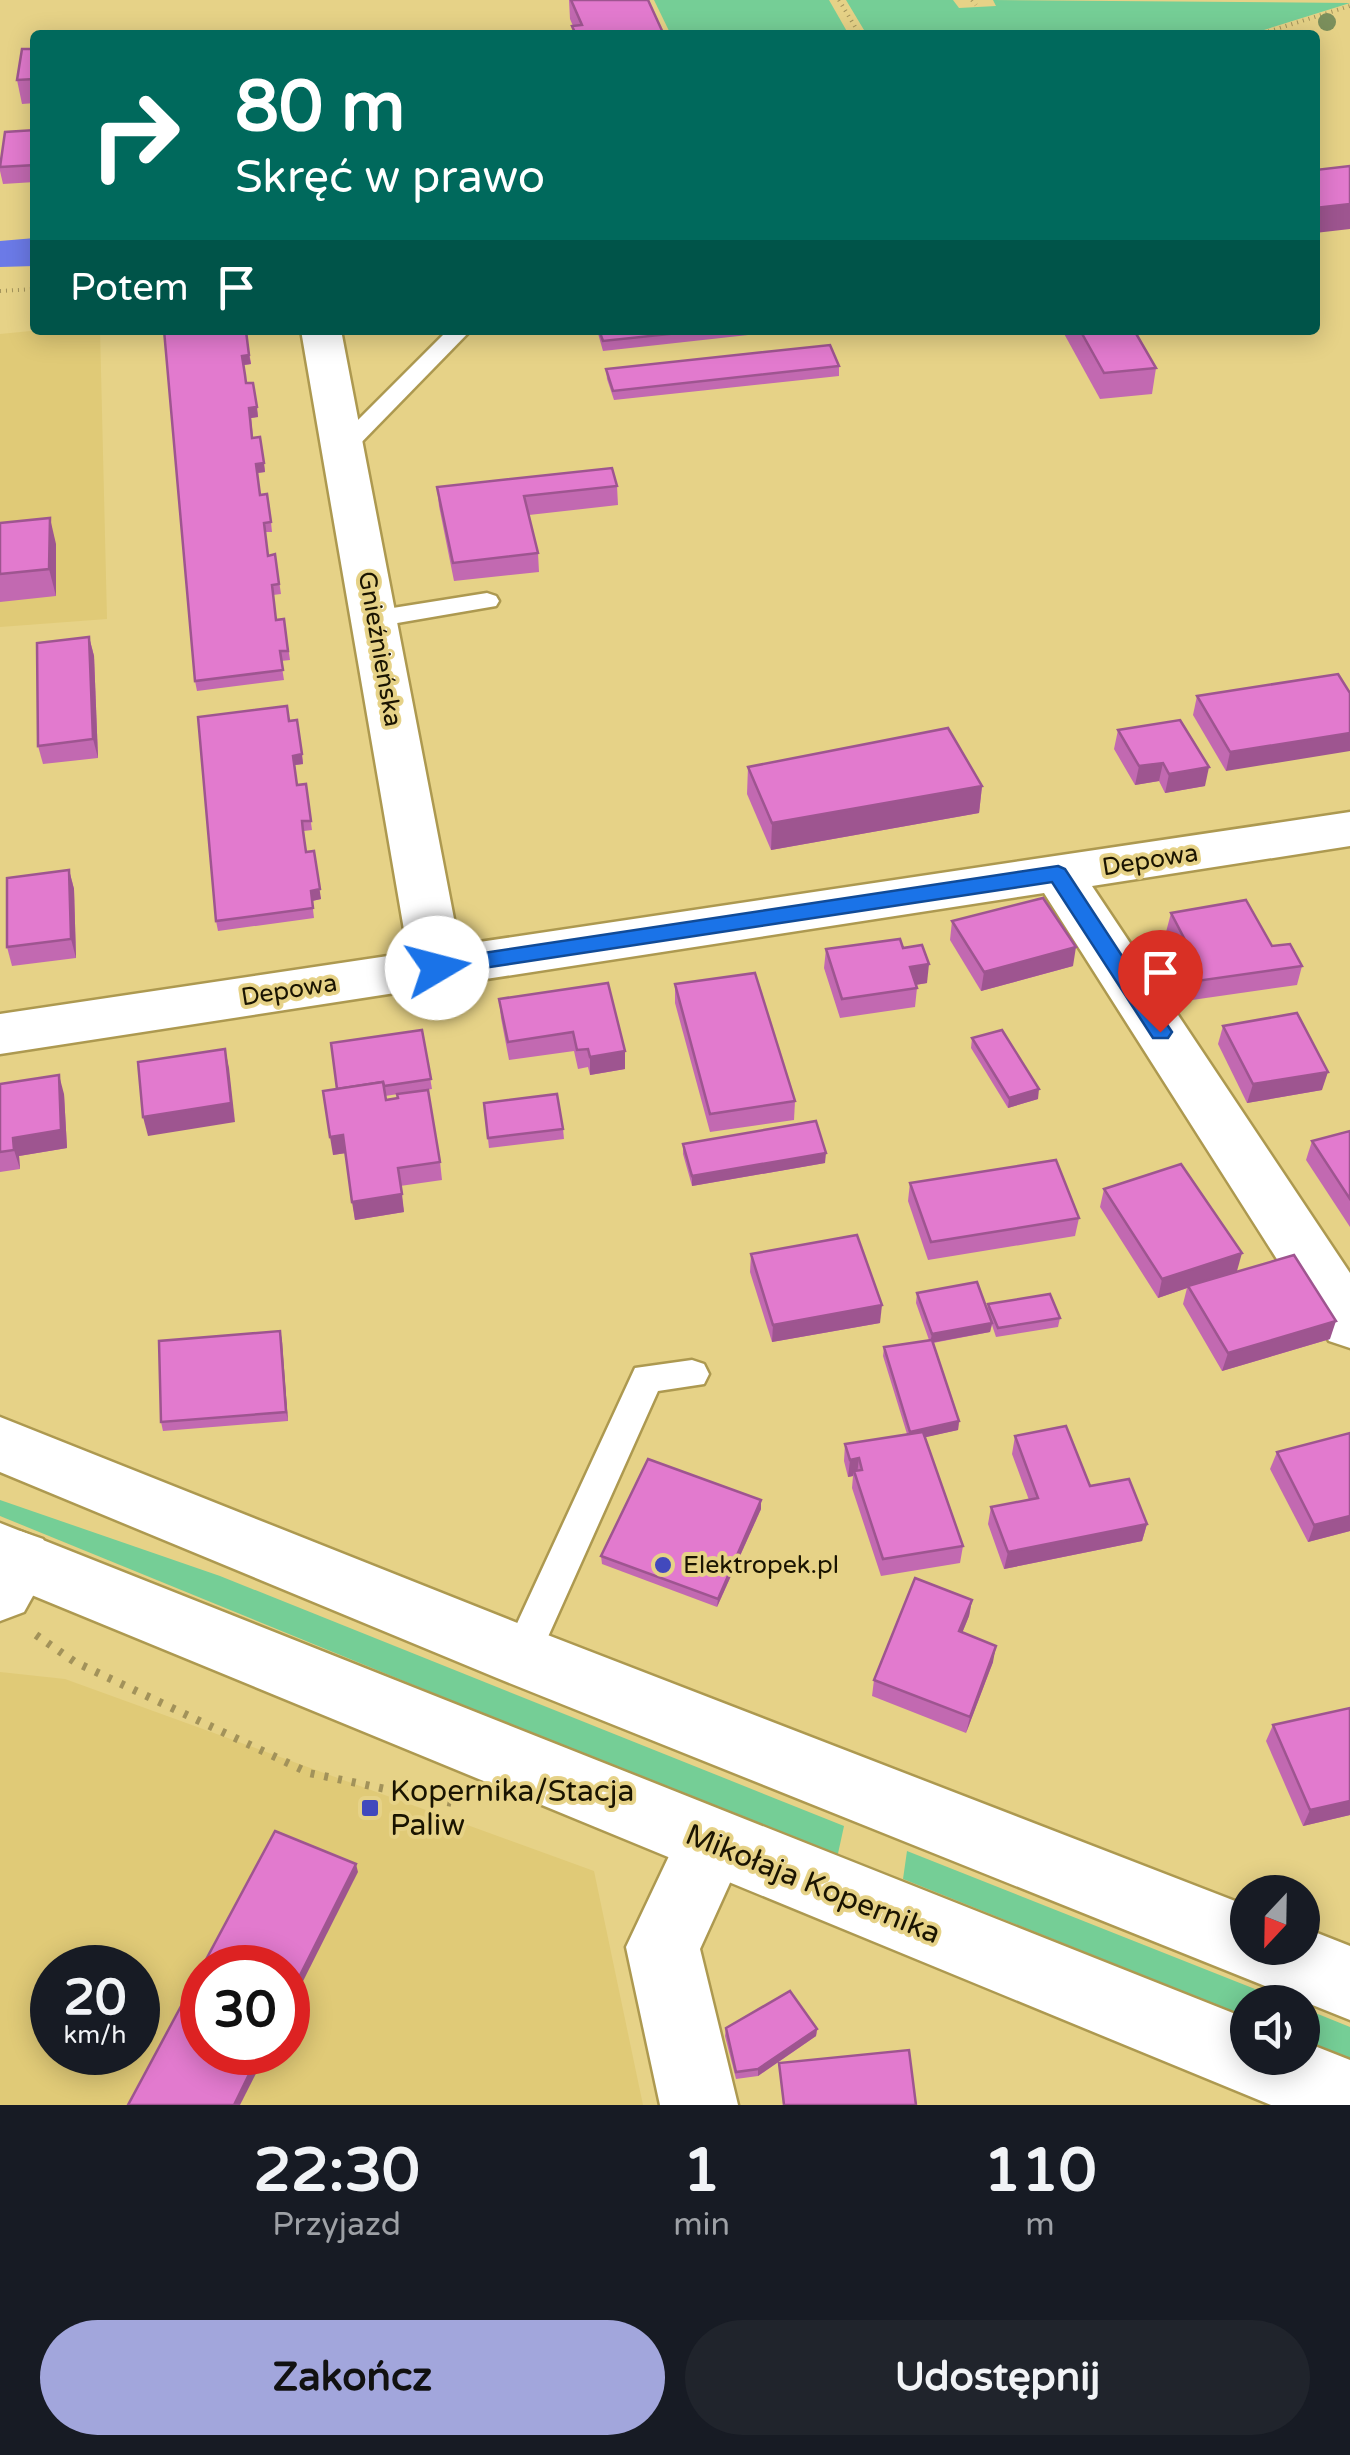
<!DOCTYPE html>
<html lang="pl">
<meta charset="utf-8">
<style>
:root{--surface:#171b24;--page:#20242c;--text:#f1f3f6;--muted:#9ea1a6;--accent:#a2a6dc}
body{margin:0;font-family:"Varela Round",sans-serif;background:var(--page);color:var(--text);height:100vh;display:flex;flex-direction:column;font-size:38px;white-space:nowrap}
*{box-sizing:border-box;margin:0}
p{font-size:32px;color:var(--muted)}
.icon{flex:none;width:55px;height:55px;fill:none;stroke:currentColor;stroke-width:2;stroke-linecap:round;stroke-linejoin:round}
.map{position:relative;height:2105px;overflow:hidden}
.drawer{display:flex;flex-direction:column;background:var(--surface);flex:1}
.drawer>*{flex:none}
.hud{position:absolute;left:30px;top:30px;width:1290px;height:305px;border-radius:10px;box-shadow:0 5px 25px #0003;background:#00695c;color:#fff;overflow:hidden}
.needle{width:65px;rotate:202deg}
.fabs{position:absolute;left:1230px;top:1875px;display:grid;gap:20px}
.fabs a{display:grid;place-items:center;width:90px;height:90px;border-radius:50%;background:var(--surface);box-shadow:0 5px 25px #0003;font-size:50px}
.speed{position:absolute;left:30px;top:1945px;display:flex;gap:20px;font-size:50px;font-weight:700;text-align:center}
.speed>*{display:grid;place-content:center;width:130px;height:130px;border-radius:50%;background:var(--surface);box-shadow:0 5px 25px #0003;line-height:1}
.speed small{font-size:25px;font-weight:400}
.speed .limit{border:15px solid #d22;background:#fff;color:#111}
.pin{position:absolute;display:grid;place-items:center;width:85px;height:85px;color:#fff;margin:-102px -42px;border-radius:50% 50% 50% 0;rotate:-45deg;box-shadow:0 0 10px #0007}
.pin .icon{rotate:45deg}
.me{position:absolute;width:110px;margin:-55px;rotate:82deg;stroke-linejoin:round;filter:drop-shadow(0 0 8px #0008)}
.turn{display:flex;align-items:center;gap:35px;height:210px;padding:0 40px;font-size:45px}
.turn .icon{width:130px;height:130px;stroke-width:2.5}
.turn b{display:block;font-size:70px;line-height:85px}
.then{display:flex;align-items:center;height:95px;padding:0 40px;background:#0003;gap:20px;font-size:38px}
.eta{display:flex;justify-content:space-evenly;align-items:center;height:170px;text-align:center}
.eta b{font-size:60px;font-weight:700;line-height:70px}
.primary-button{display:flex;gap:20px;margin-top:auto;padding:20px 40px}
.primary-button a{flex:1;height:115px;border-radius:60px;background:var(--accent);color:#111;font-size:40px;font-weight:700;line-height:115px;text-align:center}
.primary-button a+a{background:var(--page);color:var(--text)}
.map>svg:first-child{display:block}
</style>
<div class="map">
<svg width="1350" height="2105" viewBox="0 0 1350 2105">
<rect width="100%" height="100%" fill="#e6d287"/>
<g fill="#e0ca77" fill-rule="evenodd">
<polygon points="41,330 100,330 107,619 0,627 0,334"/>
<path d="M0,1672L65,1679L594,1871L643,2105H0ZM52,1968H138V2052H52ZM202,1968H288V2052H202Z"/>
</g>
<g fill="#75ce96">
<polygon points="654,0 829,0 849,35 671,35"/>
<polygon points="846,0 953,0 959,8 996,6 993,0 1350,3 1248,35 867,35"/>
<polygon points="0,1500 220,1576 844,1826 837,1858 0,1516"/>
<polygon points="907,1851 1288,2002 1248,2002 1247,2017 903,1879"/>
<polygon points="1303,2008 1350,2027 1350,2059 1303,2040"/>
</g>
<polygon fill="#6b7ae7" points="35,238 35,266 0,267 0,241"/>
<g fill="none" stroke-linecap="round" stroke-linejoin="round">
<defs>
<g id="service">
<polygon points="448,330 471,330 351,453 335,453 332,448 335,443"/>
<polygon points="487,593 496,596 499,601 496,606 374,627 362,619 374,611"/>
<polygon points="692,1360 704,1364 709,1374 704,1384 658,1391 534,1668 521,1673 508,1668 502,1656 635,1368"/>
</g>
<g id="minor">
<polygon points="301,330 341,330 459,945 1350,812 1350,846 1092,886 1350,1273 1350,1348 1329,1341 1044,893 0,1054 0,1014 408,953"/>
<polygon points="20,1531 43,1539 53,1560 24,1612 0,1621 0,1538"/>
<polygon points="712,1808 737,1818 748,1843 700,1949 738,2105 660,2105 626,1947 687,1818"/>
</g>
<g id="secondary">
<polygon points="0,1417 545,1634 1248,1906 1248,1948 1302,1948 1302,1927 1350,1946 1350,2020 497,1678 0,1472"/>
<polygon points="0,1523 1248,2019 1248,2058 1302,2058 1302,2041 1350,2060 1350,2105 1271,2105 0,1582"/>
</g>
</defs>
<use href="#service" stroke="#ad9950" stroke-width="5"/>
<use href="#minor" stroke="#ad9950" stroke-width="5"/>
<use href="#secondary" stroke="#ad9950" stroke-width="5"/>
<g stroke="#a2925a" stroke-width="4" stroke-dasharray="1 5" stroke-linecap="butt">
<polyline points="839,0 860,35"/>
<polyline points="972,0 976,5"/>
<polyline points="1257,35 1350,6"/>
<polyline points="0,291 35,289"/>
</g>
<polyline stroke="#a2925a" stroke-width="8" stroke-dasharray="4 10" stroke-linecap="butt" points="36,1635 75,1662 309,1773 452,1803"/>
<use href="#service" fill="#fff" fill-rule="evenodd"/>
<use href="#minor" fill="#fff" fill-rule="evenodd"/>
<use href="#secondary" fill="#fff" fill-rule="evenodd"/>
</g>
<circle fill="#7b8f5c" cx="1327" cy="22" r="9"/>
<g fill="#c269b1">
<polygon points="569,0 648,0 664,35 573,35 573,26 570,19"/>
<polygon points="35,49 35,103 22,104 17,80"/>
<polygon points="35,130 35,182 3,184 0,171 0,160"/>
<polygon points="597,330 793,330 603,351"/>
<polygon points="1062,330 1134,330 1156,368 1152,394 1100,399"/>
<polygon points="246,331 251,364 244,365 246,383 253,383 258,417 251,418 253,437 260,437 265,472 257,473 260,495 269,503 272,532 265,532 268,556 275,554 281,594 273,595 276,620 284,619 290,660 281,661 284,680 197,691 195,681"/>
<polygon points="839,366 839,376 614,400 607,379 606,369"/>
<polygon points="617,486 618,505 529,515 538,553 539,572 454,581 439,506 437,487"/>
<polygon points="0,523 56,544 56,596 0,602"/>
<polygon points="89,637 94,656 98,758 43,764 38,746"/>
<polygon points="1338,674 1226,771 1193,715 1197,696"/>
<polygon points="297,720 303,764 295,765 297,785 307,794 312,830 304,831 306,852 321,899 312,901 314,918 218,931 216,921 289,721"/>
<polygon points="1118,730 1205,786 1165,793 1159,781 1135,785 1114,749"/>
<polygon points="748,767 982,786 979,813 771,850 747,794"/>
<polygon points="69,870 74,889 76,958 12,966 7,947"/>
<polygon points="1171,913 1272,946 1302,966 1297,985 1192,1000 1170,960 1173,944 1166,932"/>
<polygon points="952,921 1073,966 981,991 950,940"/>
<polygon points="903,948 927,983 916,985 917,988 915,1007 840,1018 824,968 826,949"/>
<polygon points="675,984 795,1101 794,1120 710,1132 675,1003"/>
<polygon points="499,999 625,1051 625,1069 590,1075 588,1067 578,1069 574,1051 509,1060 501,1018"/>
<polygon points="1223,1026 1322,1090 1247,1103 1218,1044"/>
<polygon points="422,1030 432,1089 385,1096 386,1100 440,1162 442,1180 400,1186 404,1212 355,1220 346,1153 333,1155"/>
<polygon points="972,1038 1038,1099 1008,1108 971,1048"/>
<polygon points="0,1084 64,1094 67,1148 19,1156 20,1169 0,1172"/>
<polygon points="484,1103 563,1129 564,1139 489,1148"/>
<polygon points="1350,1131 1350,1227 1306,1160 1312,1141"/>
<polygon points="683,1144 825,1163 692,1186 683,1154"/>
<polygon points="910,1183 1079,1218 1075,1236 928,1260 908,1201"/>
<polygon points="1104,1189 1237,1271 1330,1339 1222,1371 1183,1304 1187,1288 1158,1298 1100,1207"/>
<polygon points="751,1254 880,1323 772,1342 750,1272"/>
<polygon points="917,1293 987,1310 988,1304 1060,1318 1058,1327 996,1337 992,1325 990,1332 933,1343 959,1421 958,1430 925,1437 963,1546 960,1563 881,1576 852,1488 853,1476 848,1477 844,1461 845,1444 907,1434 883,1356 884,1347 929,1340 916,1303"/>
<polygon points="280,1331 288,1421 163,1431 161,1422"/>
<polygon points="1015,1436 1147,1524 1142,1541 1004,1569 988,1524 991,1507 1029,1500 1012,1454"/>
<polygon points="1277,1452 1350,1531 1308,1542 1270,1469"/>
<polygon points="761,1509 717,1607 602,1564 601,1556"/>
<polygon points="972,1600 969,1616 962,1633 993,1662 966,1733 872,1696 874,1680"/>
<polygon points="1273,1725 1350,1815 1303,1826 1266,1741"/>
<polygon points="726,2028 817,2029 816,2036 758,2076 736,2079 725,2036"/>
</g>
<g fill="#9e5590">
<polygon points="1350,204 1350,229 1315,233 1315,208"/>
<polygon points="249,355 251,364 244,365 242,356"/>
<polygon points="257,407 258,417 251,418 249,408"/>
<polygon points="264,463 265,472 257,473 256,464"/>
<polygon points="50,518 56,544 56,596 49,569"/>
<polygon points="89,637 94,656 98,758 93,739"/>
<polygon points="1350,733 1350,751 1226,771 1230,752"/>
<polygon points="302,754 303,764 295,765 293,756"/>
<polygon points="1163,763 1159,781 1135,785 1139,766"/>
<polygon points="1209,767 1205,786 1165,793 1169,774"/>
<polygon points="982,786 979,813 771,850 772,823"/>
<polygon points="314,851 321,899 312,901 311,891"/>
<polygon points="69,870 74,889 76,958 71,939"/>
<polygon points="1076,947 1073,966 981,991 984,972"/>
<polygon points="929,964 927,983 908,986 910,967"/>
<polygon points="225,1049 229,1068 235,1122 148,1136 143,1117"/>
<polygon points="625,1051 625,1069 590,1075 590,1057"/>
<polygon points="1328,1072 1322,1090 1247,1103 1253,1084"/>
<polygon points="59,1075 64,1094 67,1148 19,1156 20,1169 14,1150 13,1138"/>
<polygon points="1039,1089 1038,1099 1008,1108 1009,1098"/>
<polygon points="343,1135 346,1153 333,1155 330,1137"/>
<polygon points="826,1153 825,1163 692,1186 692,1176"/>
<polygon points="402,1194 404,1212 355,1220 352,1202"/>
<polygon points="1242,1253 1237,1271 1158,1298 1162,1279"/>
<polygon points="882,1305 880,1323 772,1342 773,1325"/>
<polygon points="1336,1321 1330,1339 1222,1371 1228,1353"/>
<polygon points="992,1323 990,1332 930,1343 932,1334"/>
<polygon points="280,1331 282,1340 288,1421 286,1412"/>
<polygon points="959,1421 958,1430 909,1441 910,1432"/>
<polygon points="859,1458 857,1475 854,1471 853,1476 848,1477 850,1460"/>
<polygon points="761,1500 761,1509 717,1607 718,1599"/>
<polygon points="1350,1516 1350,1531 1308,1542 1314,1525"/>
<polygon points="1147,1524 1142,1541 1004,1569 1008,1552"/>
<polygon points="972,1600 969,1616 956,1648 959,1631"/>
<polygon points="996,1646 993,1662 966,1733 970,1717"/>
<polygon points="1350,1801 1350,1815 1303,1826 1310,1810"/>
<polygon points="356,1864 358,1872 288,2011 288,1999"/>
<polygon points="817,2029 816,2036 758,2076 758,2069"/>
<polygon points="260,2052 267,2052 240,2105 234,2105"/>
</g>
<g fill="#e27ace" stroke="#9e5590" stroke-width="2.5">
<polygon points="571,0 648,0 664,35 576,35 572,26 582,25"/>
<polygon points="22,49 35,49 35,79 17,80"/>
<polygon points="35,130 35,165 0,167 5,132"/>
<polygon points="1350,166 1350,204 1315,208 1315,170"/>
<polygon points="164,330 239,330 239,332 246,331 249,355 242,356 245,375 246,383 253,383 257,407 249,408 252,438 260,437 264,463 256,464 260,495 267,494 271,522 264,523 268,556 275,554 279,584 272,585 276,620 284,619 288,651 280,651 283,670 195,681"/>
<polygon points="599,330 707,330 603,341"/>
<polygon points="1080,330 1134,330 1156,368 1104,373"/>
<polygon points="830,345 839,366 613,391 606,369"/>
<polygon points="612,468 617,486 524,496 538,553 453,563 437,487"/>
<polygon points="50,518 49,569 0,574 0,523"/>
<polygon points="89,637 93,739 38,746 37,643"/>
<polygon points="1338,674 1350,693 1350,733 1230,752 1197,696"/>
<polygon points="287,706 289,721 297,720 302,754 293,756 297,785 306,784 311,821 302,821 303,831 306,852 314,851 320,889 311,891 313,908 216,921 198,717"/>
<polygon points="1180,720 1209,767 1169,774 1163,763 1139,766 1118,730"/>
<polygon points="948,728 982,786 772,823 748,767"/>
<polygon points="69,870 71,939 7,947 7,878"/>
<polygon points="1043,898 1076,947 984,972 952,921"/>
<polygon points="1246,900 1272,946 1290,944 1302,966 1197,981 1174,941 1184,938 1171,913"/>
<polygon points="900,939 903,948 922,945 929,964 910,967 917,988 842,999 826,949"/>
<polygon points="755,973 795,1101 710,1114 675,984"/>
<polygon points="608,983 625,1051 590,1057 588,1049 577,1050 573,1032 508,1042 499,999"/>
<polygon points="1297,1013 1328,1072 1253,1084 1223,1026"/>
<polygon points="422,1030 431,1079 384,1086 383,1082 337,1089 331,1043"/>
<polygon points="1002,1030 1039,1089 1009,1098 972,1038"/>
<polygon points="225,1049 231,1103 143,1117 138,1062"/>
<polygon points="59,1075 61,1130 13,1138 14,1150 0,1152 0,1084"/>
<polygon points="383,1082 386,1100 398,1098 397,1094 428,1090 440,1162 398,1168 402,1194 352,1202 343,1135 330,1137 323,1091"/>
<polygon points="557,1094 563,1129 488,1138 484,1103"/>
<polygon points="816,1121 826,1153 692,1176 683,1144"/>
<polygon points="1350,1131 1350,1199 1312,1141"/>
<polygon points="1056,1160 1079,1218 931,1242 910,1183"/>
<polygon points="1181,1164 1242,1253 1162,1279 1104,1189"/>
<polygon points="857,1235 882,1305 773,1325 751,1254"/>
<polygon points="1294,1255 1336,1321 1228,1353 1188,1286"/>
<polygon points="977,1282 992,1323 932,1334 917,1293"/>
<polygon points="1050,1294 1060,1318 998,1328 988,1304"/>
<polygon points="280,1331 286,1412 161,1422 159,1341"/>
<polygon points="932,1340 959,1421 910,1432 884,1347"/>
<polygon points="1066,1426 1090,1486 1129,1479 1147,1524 1008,1552 991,1507 1038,1498 1015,1436"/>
<polygon points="923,1432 963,1546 883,1559 854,1471 862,1470 859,1458 850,1460 845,1444"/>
<polygon points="1350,1433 1350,1516 1314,1525 1277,1452"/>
<polygon points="648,1459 761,1500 718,1599 601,1556"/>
<polygon points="915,1578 972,1600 959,1631 996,1646 970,1717 874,1680"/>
<polygon points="1350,1708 1350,1801 1310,1810 1273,1725"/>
<polygon points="275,1831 356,1864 288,1999 288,1968 202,1968 202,2052 260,2052 234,2105 128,2105"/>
<polygon points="790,1991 817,2029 758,2069 736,2072 726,2028"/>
<polygon points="909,2050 916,2105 784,2105 779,2063"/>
</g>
<polygon fill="#1a73e8" stroke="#114b97" stroke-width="2.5" points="1058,866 1065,869 1168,1026 1172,1032 1168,1038 1153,1038 1052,882 437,975 426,968 437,960"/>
<g fill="#4249bd" stroke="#e6d287" stroke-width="4">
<circle cx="663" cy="1565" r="10"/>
<rect x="360" y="1798" width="20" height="20" rx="5"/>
</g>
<g text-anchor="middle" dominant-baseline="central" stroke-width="8" stroke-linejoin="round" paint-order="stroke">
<g font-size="25" fill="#1a1401" stroke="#e6d287">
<text transform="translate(380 649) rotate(80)">Gnieźnieńska</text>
<text transform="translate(1150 860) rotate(-9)">Depowa</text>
<text transform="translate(289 990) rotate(-9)">Depowa</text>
</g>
<g font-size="25" fill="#1a1401" stroke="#e6d287" text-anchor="start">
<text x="683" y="1565">Elektropek.pl</text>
</g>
<g font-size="30" fill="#1a1401" stroke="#e6d287" text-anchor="start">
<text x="390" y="1791">Kopernika/Stacja<tspan x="390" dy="34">Paliw</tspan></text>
</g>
<g font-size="30" fill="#1a1401" stroke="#e6d287">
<text transform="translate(813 1884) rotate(22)">Mikołaja Kopernika</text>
</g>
</g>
</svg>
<div class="fabs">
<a><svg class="needle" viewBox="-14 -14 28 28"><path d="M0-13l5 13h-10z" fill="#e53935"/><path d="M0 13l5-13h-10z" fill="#9ea1a6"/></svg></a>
<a><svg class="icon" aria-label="sound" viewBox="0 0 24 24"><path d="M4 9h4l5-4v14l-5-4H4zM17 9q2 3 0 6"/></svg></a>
</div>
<div class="speed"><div>20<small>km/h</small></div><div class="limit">30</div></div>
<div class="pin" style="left:1160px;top:1032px;background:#d93025"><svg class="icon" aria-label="arrive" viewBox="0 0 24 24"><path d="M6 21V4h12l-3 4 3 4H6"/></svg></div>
<svg class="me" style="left:437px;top:968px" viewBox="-20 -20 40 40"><circle r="19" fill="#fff"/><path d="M0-13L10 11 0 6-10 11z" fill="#1a73e8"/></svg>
<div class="hud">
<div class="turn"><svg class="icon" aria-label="right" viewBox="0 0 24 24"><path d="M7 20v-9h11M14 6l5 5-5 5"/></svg><div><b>80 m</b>Skręć w prawo</div></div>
<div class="then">Potem<svg class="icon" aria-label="arrive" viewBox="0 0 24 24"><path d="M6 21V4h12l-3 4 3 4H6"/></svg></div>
</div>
</div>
<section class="drawer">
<div class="eta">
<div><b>22:30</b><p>Przyjazd</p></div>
<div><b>1</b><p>min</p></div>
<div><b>110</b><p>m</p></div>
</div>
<div class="primary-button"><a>Zakończ</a><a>Udostępnij</a></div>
</section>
